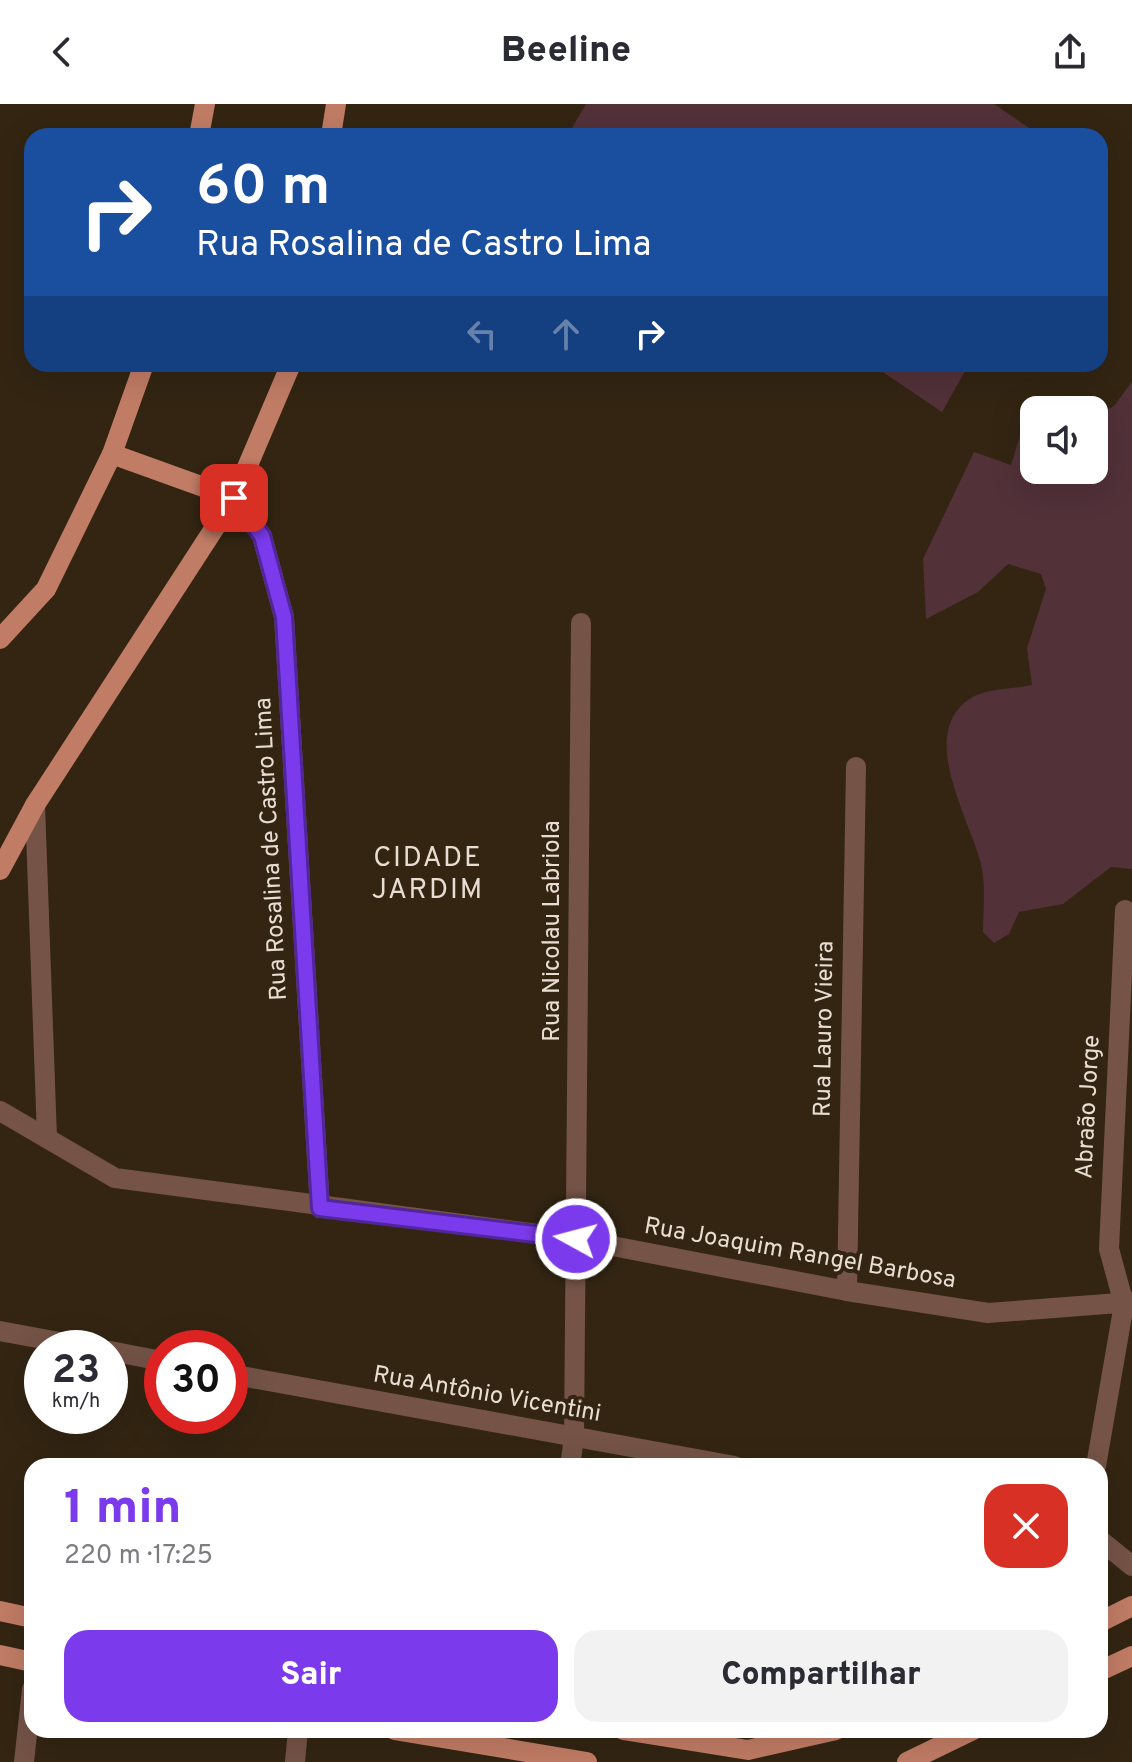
<!DOCTYPE html>
<html lang="pt">
<meta charset="utf-8">
<style>
:root{--surface:#fff;--page:#f2f2f3;--text:#2b2b33;--muted:#7c7c81;--accent:#7c3aed}
body{margin:0;font-family:Overpass,sans-serif;background:var(--page);color:var(--text);height:100vh;display:flex;flex-direction:column;font-size:30px;white-space:nowrap}
*{box-sizing:border-box;margin:0}
p{font-size:26px;color:var(--muted)}
.icon{flex:none;width:44px;height:44px;fill:none;stroke:currentColor;stroke-width:2;stroke-linecap:round;stroke-linejoin:round}
.map{position:relative;flex:1;overflow:hidden}
.details{position:absolute;left:24px;top:1354px;width:1084px;height:280px;display:flex;flex-direction:column;background:var(--surface);border-radius:24px;box-shadow:0 8px 32px #0002}
.details>*{flex:none}
.hud{position:absolute;left:24px;top:24px;width:1084px;height:244px;border-radius:24px;box-shadow:0 8px 32px #0002;background:#1a4fa0;color:#fff;overflow:hidden}
.fabs{position:absolute;left:1020px;top:292px;display:grid;gap:16px}
.fabs a{display:grid;place-items:center;width:88px;height:88px;border-radius:16px;background:var(--surface);box-shadow:0 8px 32px #0002;font-size:40px}
.speed{position:absolute;left:24px;top:1226px;display:flex;gap:16px;font-size:40px;font-weight:700;text-align:center}
.speed>*{display:grid;place-content:center;width:104px;height:104px;border-radius:50%;background:var(--surface);box-shadow:0 8px 32px #0002;line-height:1}
.speed small{font-size:20px;font-weight:400}
.speed .limit{border:12px solid #d22;background:#fff;color:#111}
.pin{position:absolute;display:grid;place-items:center;width:68px;height:68px;color:#fff;margin:-34px;border-radius:16px;box-shadow:0 4px 12px #0006}
.me{position:absolute;width:88px;margin:-44px;rotate:277deg;stroke-linejoin:round;filter:drop-shadow(0 0 6px #0008)}
.turn{display:flex;align-items:center;gap:28px;height:168px;padding:0 40px;font-size:36px}
.turn .icon{width:104px;height:104px;stroke-width:2.5}
.turn b{display:block;font-size:56px;line-height:68px}
.lanes{display:flex;align-items:center;height:76px;padding:0 40px;background:#0003;justify-content:center;gap:40px;direction:ltr}
.lanes .off{opacity:.35}
.round{display:grid;place-items:center;flex:none;width:84px;height:84px;border-radius:24px;background:var(--page)}
.head{display:flex;align-items:center;justify-content:space-between;height:136px;padding:0 40px}
h1{font-size:48px;font-weight:800;line-height:60px;color:var(--accent)}
.primary-button{display:flex;gap:16px;margin-top:auto;padding:16px 40px}
.primary-button a{flex:1;height:92px;border-radius:24px;background:var(--accent);color:#fff;font-size:32px;font-weight:800;line-height:92px;text-align:center}
.primary-button a+a{background:var(--page);color:var(--text)}
header{display:flex;justify-content:space-between;align-items:center;height:104px;padding:0 40px;background:var(--surface);font-size:36px;font-weight:800}
.map>svg:first-child{display:block}
</style>
<header><svg class="icon" aria-label="back" viewBox="0 0 24 24"><path d="M15 5l-7 7 7 7"/></svg>Beeline<svg class="icon" aria-label="share" viewBox="0 0 24 24"><path d="M12 15V3M7 8l5-5 5 5M5 13v7h14v-7"/></svg></header>
<div class="map">
<svg width="1132" height="1658" viewBox="0 0 1132 1658">
<rect width="100%" height="100%" fill="#332512"/>
<g fill="#523139">
<polygon points="586,0 994,0 1041,32 567,32"/>
<polygon points="871,260 969,260 942,308"/>
<path d="M1132,278V765L1111,763L1063,800L1019,808L1009,830L994,839L983,828C983,807 986,781 981,760C970,715 916,629 971,594C986,584 1014,585 1032,581L1027,544L1046,485L1041,470L1008,460L978,488L926,515L923,455L974,348L1011,361L1021,328H1034V366H1094V314L1114,302Z"/>
</g>
<g fill="none" stroke-linecap="round" stroke-linejoin="round">
<g stroke="#755347" stroke-width="20">
<polyline points="234,394 262,432 284,513 320,1104"/>
<polyline points="35,701 47,1034"/>
<polyline points="0,1007 115,1074 576,1135 847,1187 988,1209 1132,1198"/>
<polyline points="847,1187 856,663"/>
<polyline points="0,1227 92,1244"/>
<polyline points="110,1247 162,1257"/>
<polyline points="230,1270 735,1362"/>
<polyline points="570,1362 574,1334 581,519"/>
<polyline points="1096,1362 1124,1200 1109,1145 1125,806"/>
<polyline points="1100,1436 1132,1462"/>
<polyline points="24,1658 32,1585"/>
<polyline points="295,1658 298,1626"/>
</g>
<g stroke="#c17c65" stroke-width="20">
<polyline points="199,32 205,0"/>
<polyline points="331,32 336,0"/>
<polyline points="112,350 234,394"/>
<polyline points="0,535 46,485 112,350 144,260"/>
<polyline points="0,766 35,701 234,394 291,260"/>
<polyline points="0,1507 32,1514"/>
<polyline points="1100,1518 1132,1502"/>
<polyline points="0,1551 32,1558"/>
<polyline points="1100,1567 1132,1552"/>
<polyline points="394,1626 587,1658"/>
<polyline points="623,1626 748,1646 836,1626"/>
<polyline points="907,1658 973,1626"/>
</g>
</g>
<g fill="none" stroke-linecap="round" stroke-linejoin="round">
<defs>
<polyline id="route" points="234,394 262,432 284,513 320,1104 576,1135"/>
</defs>
<use href="#route" stroke="#51269a" stroke-width="20"/>
<use href="#route" stroke="#7c3aed" stroke-width="14"/>
</g>
<g text-anchor="middle" dominant-baseline="central" stroke-width="8" stroke-linejoin="round" paint-order="stroke">
<g font-size="24" fill="#e7ddd2" stroke="#332512">
<text transform="translate(272 745) rotate(-93)">Rua Rosalina de Castro Lima</text>
<text transform="translate(553 827) rotate(-90)">Rua Nicolau Labriola</text>
<text transform="translate(825 925) rotate(-89)">Rua Lauro Vieira</text>
<text transform="translate(1089 1003) rotate(-87)">Abraão Jorge</text>
<text transform="translate(800 1150) rotate(10)">Rua Joaquim Rangel Barbosa</text>
<text transform="translate(487 1291) rotate(10)">Rua Antônio Vicentini</text>
</g>
<g font-size="28" letter-spacing="2" fill="#e7ddd2" stroke="#332512">
<text x="428" y="755">CIDADE<tspan x="428" dy="32">JARDIM</tspan></text>
</g>
</g>
</svg>
<div class="fabs">
<a><svg class="icon" aria-label="sound" viewBox="0 0 24 24"><path d="M4 9h4l5-4v14l-5-4H4zM17 9q2 3 0 6"/></svg></a>
</div>
<div class="speed"><div>23<small>km/h</small></div><div class="limit">30</div></div>
<div class="pin" style="left:234px;top:394px;background:#d93025"><svg class="icon" aria-label="arrive" viewBox="0 0 24 24"><path d="M6 21V4h12l-3 4 3 4H6"/></svg></div>
<svg class="me" style="left:576px;top:1135px" viewBox="-20 -20 40 40"><circle r="17" fill="#7c3aed" stroke="#fff" stroke-width="3"/><path d="M0-11L8 9 0 5-8 9z" fill="#fff"/></svg>
<div class="hud">
<div class="turn"><svg class="icon" aria-label="right" viewBox="0 0 24 24"><path d="M7 20v-9h11M14 6l5 5-5 5"/></svg><div><b>60 m</b>Rua Rosalina de Castro Lima</div></div>
<div class="lanes"><svg class="icon off" aria-label="left" viewBox="0 0 24 24"><path d="M17 20v-9H6M10 6l-5 5 5 5"/></svg><svg class="icon off" aria-label="ahead" viewBox="0 0 24 24"><path d="M12 20V5M6 11l6-6 6 6"/></svg><svg class="icon" aria-label="right" viewBox="0 0 24 24"><path d="M7 20v-9h11M14 6l5 5-5 5"/></svg></div>
</div>
<section class="details">
<div class="head"><div><h1>1 min</h1><p>220 m · 17:25</p></div><a class="round" style="background:#d93025;color:#fff"><svg class="icon" aria-label="close" viewBox="0 0 24 24"><path d="M6 6l12 12M18 6L6 18"/></svg></a></div>
<div class="primary-button"><a>Sair</a><a>Compartilhar</a></div>
</section>
</div>
